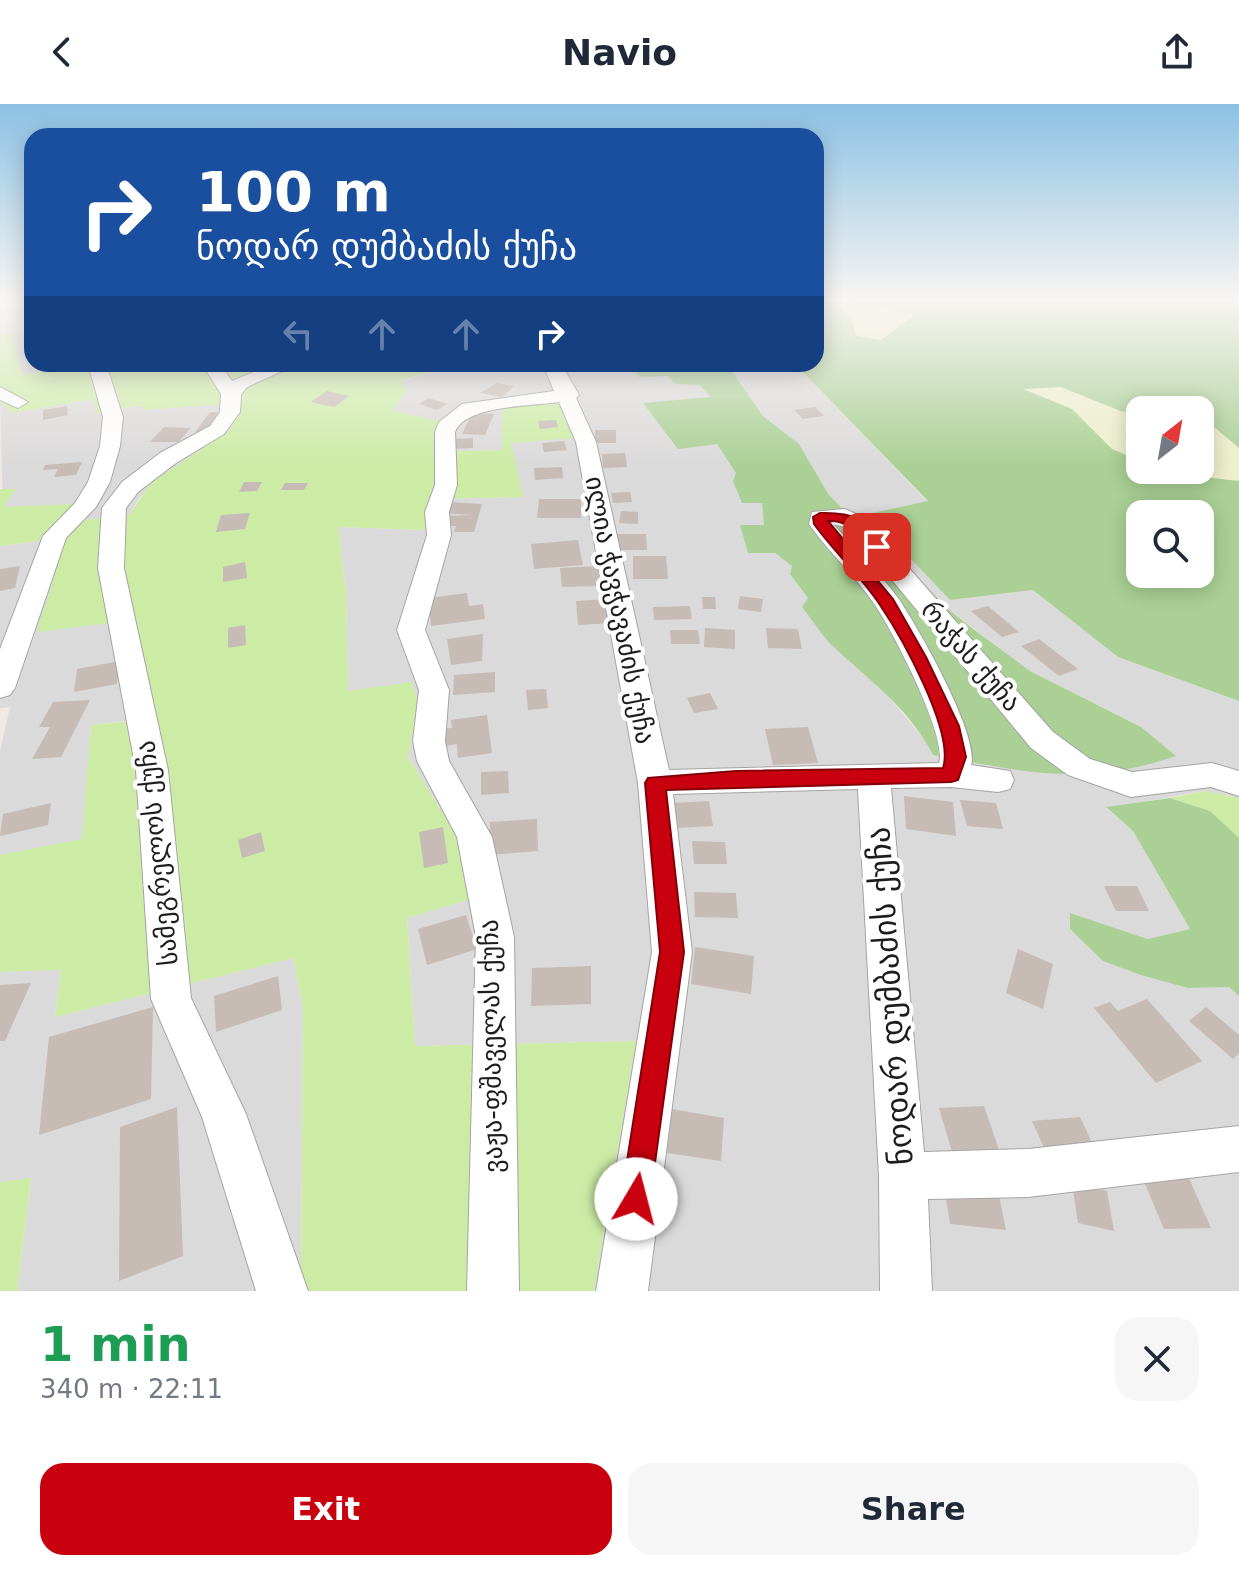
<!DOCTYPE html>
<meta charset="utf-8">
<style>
:root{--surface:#fff;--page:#f6f6f7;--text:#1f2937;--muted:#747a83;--accent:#c9000d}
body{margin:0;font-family:"DejaVu Sans","Noto Sans Georgian",sans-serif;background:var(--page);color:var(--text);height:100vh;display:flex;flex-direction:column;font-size:30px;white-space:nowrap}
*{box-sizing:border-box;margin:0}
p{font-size:26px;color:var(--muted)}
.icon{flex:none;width:44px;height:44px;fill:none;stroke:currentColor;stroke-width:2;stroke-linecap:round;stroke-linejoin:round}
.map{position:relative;height:1187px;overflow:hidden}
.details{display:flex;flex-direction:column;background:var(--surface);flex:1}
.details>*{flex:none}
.guide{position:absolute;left:24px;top:24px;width:800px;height:244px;border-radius:24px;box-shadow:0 4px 20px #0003;background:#1a4fa0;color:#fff;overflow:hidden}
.needle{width:52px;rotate:31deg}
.tools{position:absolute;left:1126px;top:292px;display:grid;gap:16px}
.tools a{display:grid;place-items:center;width:88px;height:88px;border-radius:16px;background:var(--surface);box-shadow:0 4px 20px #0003;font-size:40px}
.pin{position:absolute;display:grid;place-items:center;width:68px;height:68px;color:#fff;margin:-34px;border-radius:16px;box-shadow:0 4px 12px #0006}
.me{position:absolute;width:88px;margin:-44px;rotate:8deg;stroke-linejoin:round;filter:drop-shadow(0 0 6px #0008)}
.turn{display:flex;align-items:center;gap:28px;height:168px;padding:0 40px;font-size:36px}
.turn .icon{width:104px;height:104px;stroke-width:2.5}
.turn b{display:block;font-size:56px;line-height:68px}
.lanes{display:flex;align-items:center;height:76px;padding:0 40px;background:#0003;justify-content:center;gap:40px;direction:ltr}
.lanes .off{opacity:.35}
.round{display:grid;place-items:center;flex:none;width:84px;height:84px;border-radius:24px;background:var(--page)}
.head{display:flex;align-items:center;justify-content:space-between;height:136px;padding:0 40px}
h1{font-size:48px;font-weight:700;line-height:60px;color:#1e9e55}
.primary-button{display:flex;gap:16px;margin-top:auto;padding:16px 40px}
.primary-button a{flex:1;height:92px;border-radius:24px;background:var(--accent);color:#fff;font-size:32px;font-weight:700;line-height:92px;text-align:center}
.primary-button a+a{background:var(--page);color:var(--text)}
header{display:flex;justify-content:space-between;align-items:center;height:104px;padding:0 40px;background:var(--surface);font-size:36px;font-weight:700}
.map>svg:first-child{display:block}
</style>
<header><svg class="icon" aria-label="back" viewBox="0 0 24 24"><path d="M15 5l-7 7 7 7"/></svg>Navio<svg class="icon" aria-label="share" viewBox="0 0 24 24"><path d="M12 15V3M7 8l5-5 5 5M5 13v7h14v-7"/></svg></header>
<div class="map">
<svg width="1239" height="1187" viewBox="0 0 1239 1187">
<rect width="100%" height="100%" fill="#efe9e2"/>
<g fill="#dbdada">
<polygon points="0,196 32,196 32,260 94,260 22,271 13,231 0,231"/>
<polygon points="457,260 634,260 639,273 668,272 675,280 700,281 711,293 644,300 717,340 762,398 765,421 741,421 792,462 790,470 809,494 836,545 876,578 925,636 933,651 1175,652 1141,623 1030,567 948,505 858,411 842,404 829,391 799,340 763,312 727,260 795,260 928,398 869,410 950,496 1033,486 1118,553 1239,597 1239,694 1206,687 1106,704 1133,727 1190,825 1149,835 1070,809 1070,826 1188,884 1229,883 1239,892 1239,1187 594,1187 636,937 415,942 407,814 468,796 455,729 408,653 418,599 348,588 346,488 338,423 427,426 427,400 431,395 522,393 511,339 561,295 502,346 436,348 392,308 402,277"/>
<polygon points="93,295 97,309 143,301 143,306 240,298 230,326 140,393 129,411 77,417 134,516 156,614 91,621 83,735 0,751 0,647 10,603 0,604 0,442 38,437 73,401 3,403 0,297 12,309"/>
<polygon points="293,854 303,903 301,1183 290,1187 17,1187 31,1075 0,1078 0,868 61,865 55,913"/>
</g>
<g fill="#eeefcc">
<polygon points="848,196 915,211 881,236 856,232 852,214 840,201"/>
<polygon points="1061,283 1123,308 1140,309 1140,357 1112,345 1072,305 1021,284"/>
<polygon points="1200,311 1239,344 1239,377 1171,371 1159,366 1200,366"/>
</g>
<g fill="#cceca5">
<polygon points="0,231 13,231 22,271 94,260 457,260 402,276 406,288 392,307 443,318 436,348 502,346 502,303 561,294 575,334 511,339 523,393 431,395 427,400 427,426 338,423 346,488 348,587 412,578 418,599 408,653 455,729 468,796 407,814 415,942 636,937 594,1187 290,1187 301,1183 303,903 293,854 55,913 61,866 0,868 0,751 82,735 91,621 155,615 134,516 37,528 67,431 77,417 129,411 152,378 230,326 240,299 143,306 143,301 96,309 93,295 12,309 0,297"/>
<polygon points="0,385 16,385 4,403 74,400 38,437 0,442"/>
<polygon points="1206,687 1239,694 1239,734 1210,707 1170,694"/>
<polygon points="31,1074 17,1187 0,1187 0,1078"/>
</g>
<g fill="#aad095" fill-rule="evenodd">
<path d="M816,196H847L840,201L852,214L856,232L881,236L914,211L848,196H957L976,200L978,196H1239V344L1200,311V306L1123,308L1061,283L1023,285L1072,305L1112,345L1140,357V366L1239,377V597L1118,553L1033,486L950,496L868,410L928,397L795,260H816ZM1140,410H1200V470H1140Z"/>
<path d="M634,260H727L763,312L799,340L829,391L842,404L858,411L948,505L972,524L1030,567L1141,623L1176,652C1085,683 1024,668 933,651C911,607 873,579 838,547C824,535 814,518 802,503L808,494L790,470L792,462L775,449H748L740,421H764L762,399H742L733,377L736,369L717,340L678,345L643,299L710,293L700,281L675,280L668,272L639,273Z"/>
<polygon points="1170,694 1210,707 1239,734 1239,892 1229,883 1188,884 1141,871 1103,857 1070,825 1070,809 1148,835 1190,825 1133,727 1106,703"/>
</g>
<g fill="#c6bbb5">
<polygon points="497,279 514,282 502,293 480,289"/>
<polygon points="327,287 349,292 334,303 311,298"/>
<polygon points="429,294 447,300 437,306 419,300"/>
<polygon points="67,302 68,311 43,316 43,306"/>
<polygon points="815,303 824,312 803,315 794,306"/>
<polygon points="210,308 222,309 207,328 195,328"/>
<polygon points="472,309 494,310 485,331 462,330"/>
<polygon points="556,316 558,323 540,325 538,317"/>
<polygon points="164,323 191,324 178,338 150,338"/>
<rect x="595" y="326" width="21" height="13"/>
<polygon points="473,334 473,344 451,345 452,335"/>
<polygon points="564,337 567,346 544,348 542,339"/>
<polygon points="625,349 627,363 603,364 602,350"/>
<polygon points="82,358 76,371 54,373 58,365 43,366 45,361"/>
<polygon points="562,363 563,374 535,376 534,364"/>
<polygon points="244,378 262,378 257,387 239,388"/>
<polygon points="285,379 308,379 304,386 281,386"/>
<polygon points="630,388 632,398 613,399 611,389"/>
<polygon points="539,395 581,395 581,414 537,414"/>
<polygon points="448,398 482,400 474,428 454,428 456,422 443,422 445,412 473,411 443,409"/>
<polygon points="621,407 638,408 638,420 619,419"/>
<polygon points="250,409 245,425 216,428 221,411"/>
<polygon points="616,430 646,430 647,446 617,446"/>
<polygon points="578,436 583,461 534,465 531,440"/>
<polygon points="633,452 666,452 668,475 633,475"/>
<polygon points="245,458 247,474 223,478 223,463"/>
<polygon points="20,462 15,484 0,487 0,465"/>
<polygon points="598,462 600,482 562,483 560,464"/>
<polygon points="467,489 469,502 483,500 485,515 431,522 428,494"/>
<polygon points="740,492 763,495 761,508 738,505"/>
<polygon points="702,493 715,493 716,505 703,505"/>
<polygon points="609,495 613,519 578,521 576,497"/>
<polygon points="690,502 692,515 654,516 653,503"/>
<polygon points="988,502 1019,528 1002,533 971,507"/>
<polygon points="245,521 246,541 228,544 228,524"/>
<polygon points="705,524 735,526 735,545 704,543"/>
<polygon points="766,524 798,525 802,545 768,544"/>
<polygon points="670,526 698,526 700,540 671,540"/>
<polygon points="483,530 482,557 451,561 447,535"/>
<polygon points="1039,535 1078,565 1059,572 1021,542"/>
<polygon points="120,557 117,580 74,588 77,565"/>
<polygon points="495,568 495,588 453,591 454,571"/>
<polygon points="546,585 548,604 528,606 526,586"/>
<polygon points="710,589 718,605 694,609 687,594"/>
<polygon points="90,596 61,653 32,655 50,623 39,623 53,598"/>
<polygon points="487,611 492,649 458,654 457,640 441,643 440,625 452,624 451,616"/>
<polygon points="808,623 818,659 773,661 765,625"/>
<polygon points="508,667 509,689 481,691 481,668"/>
<polygon points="904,692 953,698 956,732 906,725"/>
<polygon points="960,696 996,699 1003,725 967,722"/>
<polygon points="709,697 713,722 675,724 671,699"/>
<polygon points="51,699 48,721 0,732 3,710"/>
<polygon points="537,715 538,747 489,751 490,718"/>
<polygon points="443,723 448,759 424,764 419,728"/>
<polygon points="261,728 265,747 242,754 238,736"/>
<polygon points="692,737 725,738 727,760 694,760"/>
<polygon points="1104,782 1137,782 1149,807 1116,807"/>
<polygon points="694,788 736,789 738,814 695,813"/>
<polygon points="466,811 477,845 427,861 418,825"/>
<polygon points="695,843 754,852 751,890 691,880"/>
<polygon points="1018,845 1053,860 1043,905 1006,889"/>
<polygon points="591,862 591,900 531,902 532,864"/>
<polygon points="278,872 282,906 216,928 214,892"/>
<polygon points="31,879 5,937 0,937 0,881"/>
<polygon points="1147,895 1202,957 1156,979 1094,904 1110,898 1118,907"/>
<polygon points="153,903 151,995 39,1031 49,933"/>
<polygon points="1206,903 1239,931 1239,949 1233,955 1189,917"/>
<polygon points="984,1002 999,1046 952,1048 939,1004"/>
<polygon points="177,1003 183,1152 119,1177 120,1023"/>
<polygon points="672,1005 724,1014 721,1057 667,1049"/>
<polygon points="1080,1013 1094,1043 1046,1048 1032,1017"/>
<polygon points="1137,1061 1183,1061 1211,1124 1164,1125"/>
<polygon points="943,1076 997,1081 1006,1126 950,1120"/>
<polygon points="1072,1079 1107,1087 1114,1127 1078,1119"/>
</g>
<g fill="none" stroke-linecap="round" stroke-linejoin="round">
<defs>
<g id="minor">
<polygon points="88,260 106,260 123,313 120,342 110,378 96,403 66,434 15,584 10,591 0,594 0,545 43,432 75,399 88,378 100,342 103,313"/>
<polygon points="202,260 220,260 232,277 273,260 298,260 247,283 241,291 240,308 224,330 176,359 138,388 126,404 124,464 168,666 191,894 246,1010 308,1187 256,1187 202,1013 151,895 136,666 98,464 102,404 122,378 160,349 210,322 220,308 221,290"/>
<path d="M543,260H561L579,291L576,294L596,338L669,666L939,659C948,633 892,526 875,501C856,472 829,449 809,420L812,408L845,405L865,414L1053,628L1090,655L1132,668L1212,659L1239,667V692L1211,683L1131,693L1068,671L1031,644L849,424L833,420C855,444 879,468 898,494C917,521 980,632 971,661L1010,667L1014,676L1010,685L998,688L951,683L891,684L924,1048L1028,1045L1239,1022V1068L1028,1093L928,1095L932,1187H880L879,1072L858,685L673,690L692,848L648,1187H596L652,848L638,679L576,338L559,298C533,302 465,301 455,328L457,381L449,408L451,431L425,526L449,586L445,637L449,657L492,733L514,833L519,1187H467L476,833L457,733L417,657L413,637L419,586L397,526L427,431L425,408L435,381V328L439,318L462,300L554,287Z"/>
<polygon points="0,283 28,298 18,304 0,296"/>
</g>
</defs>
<use href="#minor" stroke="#a4a4a4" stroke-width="2"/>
<use href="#minor" fill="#fff" fill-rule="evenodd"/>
</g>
<linearGradient id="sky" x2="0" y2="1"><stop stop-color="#8bc1e4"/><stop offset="0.54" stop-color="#f8f5f2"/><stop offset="1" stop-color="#f8f5f2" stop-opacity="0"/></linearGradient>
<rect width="1239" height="362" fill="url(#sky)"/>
<path fill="#c9000d" stroke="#830008" stroke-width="2" d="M820,409C856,408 864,415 885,443L872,446C858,430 851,416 828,417L893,495L926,553L959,622L966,653L958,676L951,678L666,686L684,848L650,1095L646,1105L636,1109L626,1105L621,1095L660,848L645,679L648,674L736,667L943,664C955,628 901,532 880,501C861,472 834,448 814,420L813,413Z"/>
<g text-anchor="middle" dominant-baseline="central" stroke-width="8" stroke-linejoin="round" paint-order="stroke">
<g font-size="26" fill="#1d1d1d" stroke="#fff">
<text transform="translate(620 506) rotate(79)">ილია ჭავჭავაძის ქუჩა</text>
<text transform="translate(971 552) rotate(49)">რაჭას ქუჩა</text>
<text transform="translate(157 749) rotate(-96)">სამეგრელოს ქუჩა</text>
<text transform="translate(491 942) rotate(-91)">ვაჟა-ფშაველას ქუჩა</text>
</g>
<g font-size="32" fill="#1d1d1d" stroke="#fff">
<text transform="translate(890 892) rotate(-94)">ნოდარ დუმბაძის ქუჩა</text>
</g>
</g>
</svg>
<div class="tools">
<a><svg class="needle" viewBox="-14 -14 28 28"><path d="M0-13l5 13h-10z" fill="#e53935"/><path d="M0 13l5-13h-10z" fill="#747a83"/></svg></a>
<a><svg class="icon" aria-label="search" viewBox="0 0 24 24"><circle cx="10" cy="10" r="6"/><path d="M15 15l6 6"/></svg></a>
</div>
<div class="pin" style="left:877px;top:443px;background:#d93025"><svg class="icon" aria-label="arrive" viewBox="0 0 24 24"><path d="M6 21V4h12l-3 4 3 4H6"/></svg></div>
<svg class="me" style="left:636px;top:1095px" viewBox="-20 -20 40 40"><circle r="19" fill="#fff"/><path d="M0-13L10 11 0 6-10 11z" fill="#c9000d"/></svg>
<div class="guide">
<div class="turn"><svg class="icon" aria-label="right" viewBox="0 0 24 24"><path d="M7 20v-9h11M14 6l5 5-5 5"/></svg><div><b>100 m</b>ნოდარ დუმბაძის ქუჩა</div></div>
<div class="lanes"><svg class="icon off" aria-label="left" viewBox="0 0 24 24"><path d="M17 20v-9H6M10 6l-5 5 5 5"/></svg><svg class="icon off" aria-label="ahead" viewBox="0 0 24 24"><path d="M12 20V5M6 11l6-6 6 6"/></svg><svg class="icon off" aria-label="ahead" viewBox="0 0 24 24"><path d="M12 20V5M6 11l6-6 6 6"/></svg><svg class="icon" aria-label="right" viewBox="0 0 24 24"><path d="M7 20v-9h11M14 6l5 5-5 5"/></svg></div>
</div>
</div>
<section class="details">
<div class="head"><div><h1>1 min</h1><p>340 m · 22:11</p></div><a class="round"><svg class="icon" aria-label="close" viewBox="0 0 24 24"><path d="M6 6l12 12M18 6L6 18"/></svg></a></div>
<div class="primary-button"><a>Exit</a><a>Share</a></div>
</section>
